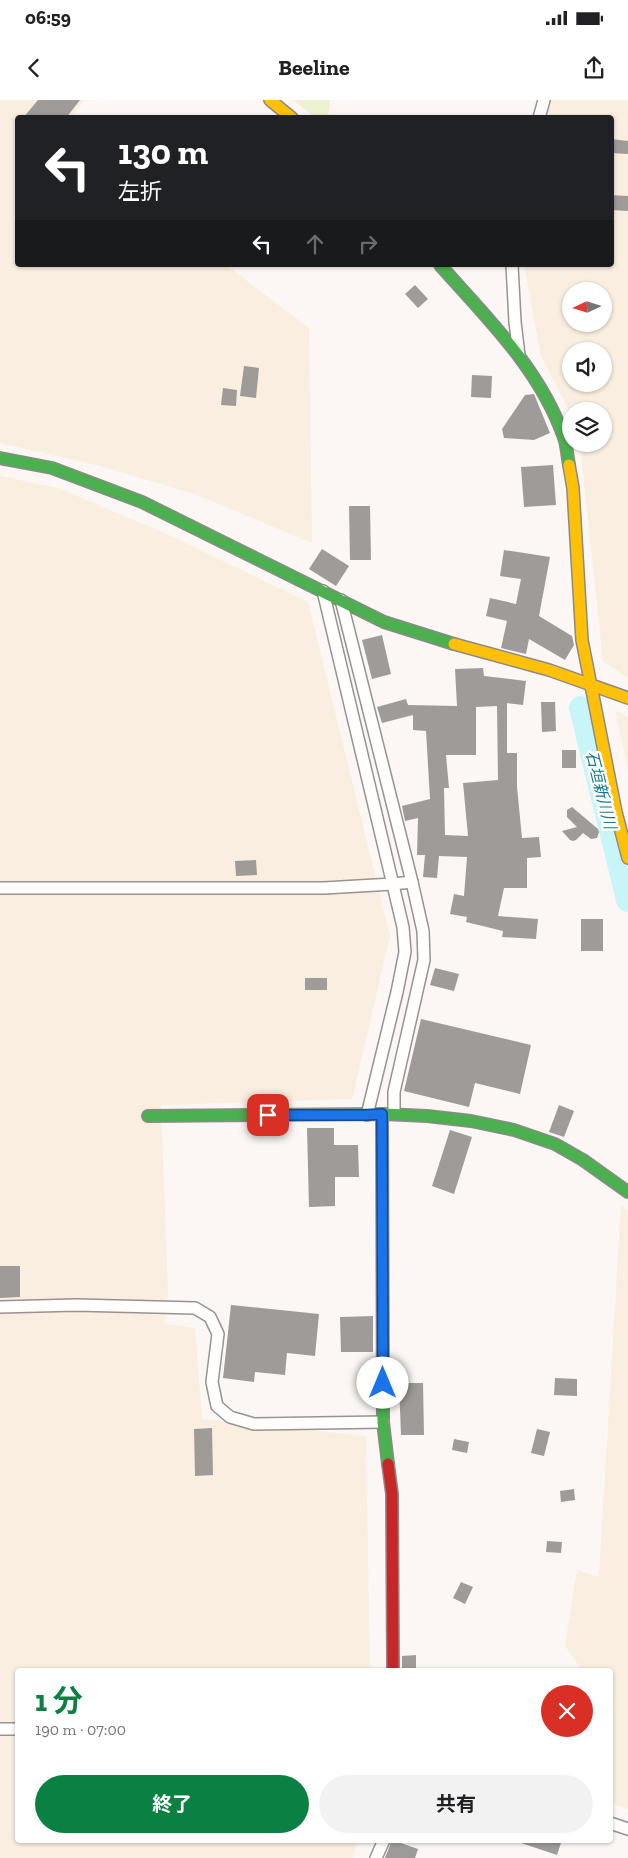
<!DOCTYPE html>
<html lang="ja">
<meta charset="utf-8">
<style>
:root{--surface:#fff;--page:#f2f2f2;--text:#202124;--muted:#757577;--accent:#0b8043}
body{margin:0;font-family:"Zilla Slab","Noto Sans JP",serif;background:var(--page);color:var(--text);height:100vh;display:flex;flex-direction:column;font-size:19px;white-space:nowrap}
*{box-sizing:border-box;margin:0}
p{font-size:16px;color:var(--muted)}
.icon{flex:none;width:28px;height:28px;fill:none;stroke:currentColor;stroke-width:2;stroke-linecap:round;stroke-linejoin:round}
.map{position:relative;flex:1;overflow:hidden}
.details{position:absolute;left:15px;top:1568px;width:598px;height:175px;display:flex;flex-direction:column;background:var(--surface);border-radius:5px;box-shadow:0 1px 4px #0004}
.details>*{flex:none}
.guide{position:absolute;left:15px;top:15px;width:599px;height:152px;border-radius:5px;box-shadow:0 1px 4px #0004;background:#202124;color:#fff;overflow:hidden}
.needle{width:32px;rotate:266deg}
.fabs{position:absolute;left:562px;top:182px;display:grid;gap:10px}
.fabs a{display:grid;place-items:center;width:50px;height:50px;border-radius:50%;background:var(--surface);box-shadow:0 1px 4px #0004;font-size:25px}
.pin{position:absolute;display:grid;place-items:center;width:42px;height:42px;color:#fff;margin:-21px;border-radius:10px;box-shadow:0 2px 8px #0006}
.me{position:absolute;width:55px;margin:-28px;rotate:0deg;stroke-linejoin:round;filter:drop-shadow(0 0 4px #0008)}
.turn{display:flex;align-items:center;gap:18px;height:105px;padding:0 20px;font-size:22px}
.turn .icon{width:65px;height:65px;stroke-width:2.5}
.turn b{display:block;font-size:35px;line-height:42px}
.lanes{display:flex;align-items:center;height:48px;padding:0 20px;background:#0003;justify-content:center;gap:25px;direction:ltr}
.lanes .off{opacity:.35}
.round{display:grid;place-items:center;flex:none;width:52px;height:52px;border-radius:26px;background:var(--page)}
.headline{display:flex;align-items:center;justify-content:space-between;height:85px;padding:0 20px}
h1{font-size:30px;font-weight:700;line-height:38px;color:var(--accent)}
.cta{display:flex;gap:10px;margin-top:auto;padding:10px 20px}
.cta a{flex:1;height:58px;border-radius:30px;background:var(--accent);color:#fff;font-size:20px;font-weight:700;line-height:58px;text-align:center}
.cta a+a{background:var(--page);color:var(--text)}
.status{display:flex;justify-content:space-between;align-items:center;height:35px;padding:0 25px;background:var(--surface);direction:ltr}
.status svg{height:14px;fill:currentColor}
header{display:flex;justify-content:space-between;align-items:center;height:65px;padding:0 20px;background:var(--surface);font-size:22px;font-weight:700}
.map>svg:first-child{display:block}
</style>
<div class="status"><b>06:59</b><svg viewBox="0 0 49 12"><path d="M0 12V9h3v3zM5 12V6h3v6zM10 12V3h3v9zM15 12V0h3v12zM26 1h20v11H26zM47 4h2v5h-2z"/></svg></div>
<header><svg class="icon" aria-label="back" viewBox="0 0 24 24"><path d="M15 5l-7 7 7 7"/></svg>Beeline<svg class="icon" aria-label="share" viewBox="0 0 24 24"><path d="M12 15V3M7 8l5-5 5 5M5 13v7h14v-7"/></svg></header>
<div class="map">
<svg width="628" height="1758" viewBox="0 0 628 1758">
<rect width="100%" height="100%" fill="#fcf7f4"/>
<g fill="#f9eedf" fill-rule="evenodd">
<polygon points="0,0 85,0 71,17 18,18 18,165 226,165 309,228 312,443 195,394 100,366 0,343"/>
<path d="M550,0H628V578L603,561L580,344H604V311H571V314L541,256L524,165H611V18L545,17ZM571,191H604V224H571ZM571,251H604V284H571Z"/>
<polygon points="0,376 58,388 169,435 308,502 390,836 352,999 161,1005 168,1193 164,1224 195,1228 202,1319 366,1336 370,1570 18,1570 18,1740 358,1740 352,1758 0,1758"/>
<polygon points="615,610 628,617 628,670"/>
<polygon points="621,1105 628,1112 628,1709 610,1703 610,1570 582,1570 565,1546 577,1470 599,1477"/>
</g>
<polygon fill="#eff2d2" points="293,0 330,0 328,17 315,17"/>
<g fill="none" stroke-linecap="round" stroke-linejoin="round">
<polyline stroke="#c8f6f8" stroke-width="24" points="581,608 628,800"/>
</g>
<g fill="#9f9b99" fill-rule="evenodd">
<polygon points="38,0 80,0 66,18 23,18"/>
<polygon points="611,39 628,41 628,54 611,53"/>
<polygon points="611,95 628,96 628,111 611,110"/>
<polygon points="415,185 428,199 418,208 405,194"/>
<polygon points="244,266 259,268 256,298 240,296"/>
<polygon points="472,275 492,276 491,298 471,297"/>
<polygon points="223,288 237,290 236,306 221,305"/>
<polygon points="534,294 550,333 534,340 504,338 502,329 525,295"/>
<polygon points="553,365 556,405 524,407 521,367"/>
<polygon points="349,406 370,406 371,460 350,460"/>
<polygon points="322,449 349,466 336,486 309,469"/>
<polygon points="504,450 550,457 539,516 572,536 574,545 565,560 529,539 526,554 501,548 507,521 486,516 490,498 516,504 521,479 500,476"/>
<polygon points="382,535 391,574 372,579 362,540"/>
<path d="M483,568L484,576L526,581L523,605L507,603V653H517V687L522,738L539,737L541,757L527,758V788H504L498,816L538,819L536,839L502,837L503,831L466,822L467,817L450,814L454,794L464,796L467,757L439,756L437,778L423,777L425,755H417L418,718L405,721L402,706L430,699L426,631L413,630V615L382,623L377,607L406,599L408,605L457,606L455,569ZM497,606L498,680L463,683L468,736L445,735L444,688H449L446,655H476V607Z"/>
<polygon points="541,602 555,602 556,631 542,632"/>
<rect x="562" y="650" width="14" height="18"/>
<polygon points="572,707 598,729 599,732 597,738 591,739 583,733 576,740 573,741 570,740 562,731 577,727 567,717 567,710"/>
<polygon points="256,760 257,775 236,776 235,761"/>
<rect x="581" y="819" width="22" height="32"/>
<polygon points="435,868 459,874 454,891 430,885"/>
<rect x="305" y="878" width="22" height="12"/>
<polygon points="421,919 531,945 520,994 475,983 469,1007 404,991"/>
<polygon points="559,1005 574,1011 564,1037 549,1032"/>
<polygon points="307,1028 334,1028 334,1045 358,1045 359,1077 335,1077 335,1106 309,1107"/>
<polygon points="450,1030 472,1037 454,1094 432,1086"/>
<polygon points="0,1166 20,1166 20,1197 0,1198"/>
<polygon points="231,1205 319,1214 315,1256 287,1253 285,1275 255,1272 254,1282 223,1278"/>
<polygon points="373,1216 373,1252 341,1252 340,1217"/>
<polygon points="555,1278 577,1279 577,1296 554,1295"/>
<polygon points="399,1283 423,1283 424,1335 401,1335"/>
<polygon points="212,1328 213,1375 195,1376 194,1329"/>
<polygon points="537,1329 550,1332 544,1356 531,1353"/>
<polygon points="454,1339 469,1342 467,1353 452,1350"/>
<polygon points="574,1389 575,1400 561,1402 560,1391"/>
<polygon points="547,1441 562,1442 561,1453 546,1452"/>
<polygon points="461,1482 473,1487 465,1504 453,1498"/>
<polygon points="416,1555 416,1568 402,1569 402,1556"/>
<polygon points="392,1740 418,1749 415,1758 385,1758"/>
<polygon points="518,1740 562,1740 557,1755 518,1742"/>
</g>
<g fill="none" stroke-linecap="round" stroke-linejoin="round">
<defs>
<g id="street">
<polyline points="539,18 544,0"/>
<polyline points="512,165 515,222 519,255"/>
<polyline points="323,491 403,827 405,852 397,892 367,1015"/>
<polyline points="341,500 412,782 423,831 424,860 394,992 394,1014"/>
<polyline points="0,788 324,788 393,784 412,782"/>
<polyline points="0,1207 76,1205 195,1208 210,1217 218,1234 212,1282 217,1306 230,1317 254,1324 383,1322"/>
<polyline points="0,1629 18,1629"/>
<polyline points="610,1723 628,1729"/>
<polyline points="376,1758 384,1740"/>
</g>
<g id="fast">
<path d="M440,165C486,217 539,268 563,335C567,344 567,355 569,365"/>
<polyline points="0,358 52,368 142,402 384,522 454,544"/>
<polyline points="382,1014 383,1322 388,1364"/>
<polyline points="148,1016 384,1014 427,1016 471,1021 514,1030 555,1044 583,1060 628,1092"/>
</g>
<g id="slow">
<polyline points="270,0 292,18"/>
<polyline points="569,365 573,388 582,540 616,712 628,758"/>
<polyline points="454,544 549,570 628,598"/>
</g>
<polyline id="jam" points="388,1364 392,1394 393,1570"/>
</defs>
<use href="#street" stroke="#969392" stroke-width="14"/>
<use href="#fast" stroke="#8c8a89" stroke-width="14"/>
<use href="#slow" stroke="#8c8a89" stroke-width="14"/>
<use href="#jam" stroke="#8c8a89" stroke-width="14"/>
<use href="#street" stroke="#fffefd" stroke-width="11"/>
<use href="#fast" stroke="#4caf50" stroke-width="11"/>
<use href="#slow" stroke="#ffc107" stroke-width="11"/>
<use href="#jam" stroke="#c62828" stroke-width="11"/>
</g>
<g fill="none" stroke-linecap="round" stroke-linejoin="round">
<defs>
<polyline id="route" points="268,1015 367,1015 382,1014 383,1283"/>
</defs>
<use href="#route" stroke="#114b97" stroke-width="12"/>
<use href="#route" stroke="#1a73e8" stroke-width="9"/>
</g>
<g text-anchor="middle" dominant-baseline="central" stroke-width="5" stroke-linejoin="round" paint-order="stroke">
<g font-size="16" font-style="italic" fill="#0f7c8b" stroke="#fff">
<text transform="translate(601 690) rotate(76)">石垣新川川</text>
</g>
</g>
</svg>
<div class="fabs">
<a><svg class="needle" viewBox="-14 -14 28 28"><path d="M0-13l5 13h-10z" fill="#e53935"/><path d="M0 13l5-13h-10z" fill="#757577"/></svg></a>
<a><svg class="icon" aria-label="sound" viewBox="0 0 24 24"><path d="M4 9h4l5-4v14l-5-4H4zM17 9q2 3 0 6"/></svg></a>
<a><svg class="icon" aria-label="layers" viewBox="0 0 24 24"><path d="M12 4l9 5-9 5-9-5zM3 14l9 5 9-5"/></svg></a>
</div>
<div class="pin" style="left:268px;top:1015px;background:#d93025"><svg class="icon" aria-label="arrive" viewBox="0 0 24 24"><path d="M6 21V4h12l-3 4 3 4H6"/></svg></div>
<svg class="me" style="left:383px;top:1283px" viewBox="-20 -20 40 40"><circle r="19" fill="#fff"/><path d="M0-13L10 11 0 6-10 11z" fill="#1a73e8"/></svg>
<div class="guide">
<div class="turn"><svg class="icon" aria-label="left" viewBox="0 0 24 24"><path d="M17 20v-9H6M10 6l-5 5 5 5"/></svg><div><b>130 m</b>左折</div></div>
<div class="lanes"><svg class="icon" aria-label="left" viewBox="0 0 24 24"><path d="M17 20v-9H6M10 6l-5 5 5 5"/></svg><svg class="icon off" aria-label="ahead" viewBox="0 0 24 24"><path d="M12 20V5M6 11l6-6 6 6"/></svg><svg class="icon off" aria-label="right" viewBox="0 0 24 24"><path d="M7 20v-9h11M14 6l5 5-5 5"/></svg></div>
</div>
<section class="details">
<div class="headline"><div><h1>1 分</h1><p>190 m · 07:00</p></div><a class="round" style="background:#d93025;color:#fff"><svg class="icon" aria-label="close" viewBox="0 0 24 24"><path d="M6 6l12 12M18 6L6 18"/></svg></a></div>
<div class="cta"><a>終了</a><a>共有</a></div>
</section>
</div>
